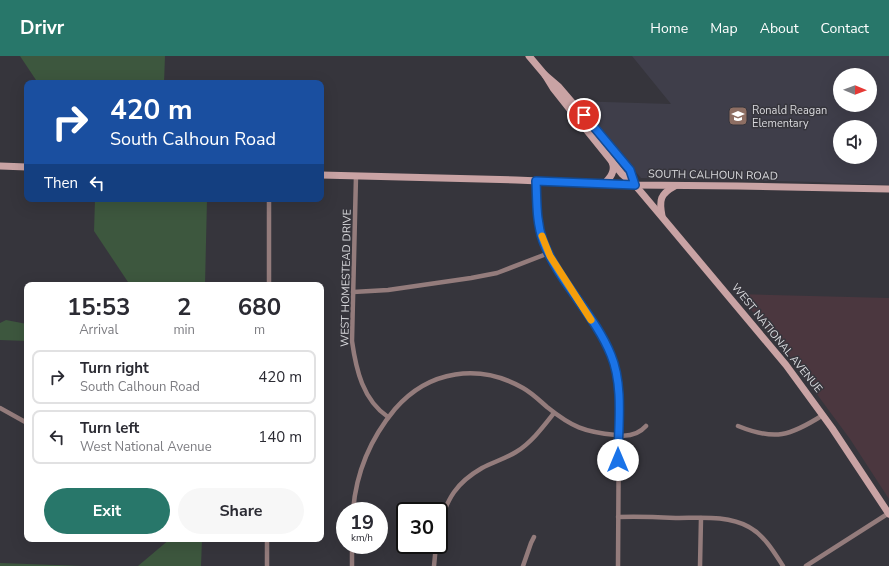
<!DOCTYPE html>
<style>
:root{--surface:#fff;--page:#f7f7f7;--text:#2b2b33;--muted:#7c7c81;--line:#e1e1e2;--accent:#28776a}
body{margin:0;font-family:"Nunito Sans",sans-serif;background:var(--page);color:var(--text);height:100vh;display:flex;flex-direction:column;font-size:15px;white-space:nowrap}
*{box-sizing:border-box;margin:0}
p{font-size:13px;color:var(--muted)}
.icon{flex:none;width:22px;height:22px;fill:none;stroke:currentColor;stroke-width:2;stroke-linecap:round;stroke-linejoin:round}
.map{position:relative;flex:1;overflow:hidden}
.side{position:absolute;left:24px;top:226px;width:300px;height:260px;display:flex;flex-direction:column;background:var(--surface);border-radius:8px;box-shadow:0 4px 16px #0002}
.side>*{flex:none}
.hud{position:absolute;left:24px;top:24px;width:300px;height:122px;border-radius:8px;box-shadow:0 4px 16px #0002;background:#1a4fa0;color:#fff;overflow:hidden}
.needle{width:26px;rotate:91deg}
.fabs{position:absolute;left:833px;top:12px;display:grid;gap:8px}
.fabs a{display:grid;place-items:center;width:44px;height:44px;border-radius:50%;background:var(--surface);box-shadow:0 4px 16px #0002;font-size:20px}
.speed{position:absolute;left:336px;top:446px;display:flex;gap:8px;font-size:20px;font-weight:700;text-align:center}
.speed>*{display:grid;place-content:center;width:52px;height:52px;border-radius:50%;background:var(--surface);box-shadow:0 4px 16px #0002;line-height:1}
.speed small{font-size:10px;font-weight:400}
.speed .limit{border:2px solid #111;border-radius:6px;background:#fff;color:#111}
.pin{position:absolute;display:grid;place-items:center;width:34px;height:34px;color:#fff;margin:-17px;border:2px solid #fff;border-radius:50%;box-shadow:0 1px 4px #0007}
.me{position:absolute;width:44px;margin:-22px;rotate:0deg;stroke-linejoin:round;filter:drop-shadow(0 0 3px #0008)}
.turn{display:flex;align-items:center;gap:14px;height:84px;padding:0 20px;font-size:18px}
.turn .icon{width:52px;height:52px;stroke-width:2.5}
.turn b{display:block;font-size:28px;line-height:34px}
.then{display:flex;align-items:center;height:38px;padding:0 20px;background:#0003;gap:8px;font-size:15px}
.eta{display:flex;justify-content:space-evenly;align-items:center;height:68px;text-align:center}
.eta b{font-size:24px;font-weight:700;line-height:28px}
.cta{display:flex;gap:8px;margin-top:auto;padding:8px 20px}
.cta a{flex:1;height:46px;border-radius:24px;background:var(--accent);color:#fff;font-size:16px;font-weight:700;line-height:46px;text-align:center}
.cta a+a{background:var(--page);color:var(--text)}
ul{padding:0;list-style:none}
li{display:flex;align-items:center;gap:12px;height:54px;margin:0 8px 6px;padding:0 12px;border:2px solid var(--line);border-radius:8px}
li div{flex:1}
li b{display:block;font-size:15px}
li em{font-style:normal}
header{display:flex;align-items:center;gap:24px;box-sizing:border-box;height:56px;padding:0 20px;background:var(--accent);color:#fff}
header strong{font-size:19px}
nav{display:flex;gap:22px;margin-inline-start:auto;font-size:14px}
.map>svg:first-child{display:block}
</style>
<header>
<strong>Drivr</strong>
<nav><a>Home</a><a>Map</a><a>About</a><a>Contact</a></nav>
</header>
<div class="map">
<svg width="889" height="510" viewBox="0 0 889 510">
<rect width="100%" height="100%" fill="#36353c"/>
<polygon fill="#4b373f" points="738,238 889,242 889,443 850,383 816,337 786,296"/>
<path fill="#3f3e4a" fill-rule="evenodd" d="M632,0H889V129L833,127L817,126L641,122L573,45L671,48ZM840,19H870V49H840ZM840,71H870V101H840Z"/>
<g fill="#3d573e">
<polygon points="20,0 165,0 164,27 38,27"/>
<polygon points="95,143 207,143 205,229 130,229 94,175"/>
<polygon points="6,264 27,268 27,285 0,284 0,267"/>
<polygon points="170,483 202,483 201,510 138,510"/>
<polygon points="0,507 83,510 0,510"/>
</g>
<g fill="none" stroke-linecap="round" stroke-linejoin="round">
<g stroke="#947c7c" stroke-width="4.5">
<path d="M356,120L352,285C356,314 363,344 388,361"/>
<path d="M536,125C537,154 538,173 550,200L606,288C616,308 618,327 619,349L618,510"/>
<polyline points="269,229 269,143"/>
<polyline points="353,236 388,234 471,222 497,217 549,197"/>
<polyline points="0,352 27,367"/>
<path d="M738,370C775,385 790,380 823,359"/>
<path d="M353,455C356,417 370,383 395,353C429,314 479,307 523,332C532,337 540,345 547,351C572,371 584,376 616,379C628,381 638,379 646,370"/>
<path d="M618,461C638,460 657,461 677,462C700,462 728,459 749,471C764,479 774,496 783,510"/>
<path d="M439,469C448,442 456,427 482,412C493,406 505,403 516,396C531,387 543,371 554,357"/>
<polyline points="267,483 267,510"/>
<polyline points="352,510 352,489"/>
<polyline points="434,510 436,489"/>
<polyline points="523,510 531,487 534,481"/>
<polyline points="700,510 701,462"/>
<polyline points="806,510 889,457"/>
</g>
<g stroke="#c9a3a4" stroke-width="7">
<polyline points="529,0 545,19 559,31 630,114 635,129"/>
<polyline points="545,19 553,32 572,56 622,118 635,129 662,161 786,309 832,372 889,458"/>
<polyline points="0,110 27,111"/>
<polyline points="321,119 516,124 635,129 738,130 889,133"/>
<path d="M604,128C610,122 616,115 612,106"/>
<path d="M662,160C659,144 660,138 675,130"/>
</g>
</g>
<g fill="none" stroke-linecap="round" stroke-linejoin="round">
<defs>
<path id="route" d="M584,59L630,114L635,129L536,125C537,145 536,165 543,185C558,225 595,259 611,299C624,330 618,372 618,404"/>
</defs>
<use href="#route" stroke="#114b97" stroke-width="10"/>
<use href="#route" stroke="#1a73e8" stroke-width="7"/>
<polyline stroke="#f59e0b" stroke-width="7" points="542,180 550,200 591,264"/>
</g>
<defs>
<symbol id="school-square" viewBox="-11 -11 22 22"><rect x="-9" y="-9" width="18" height="18" rx="4" fill="#8d6e63" stroke="#36353c"/><path d="M0-5L7-2L0 1L-7-2ZM-4 1L0 2.5L4 1V4Q0 6-4 4Z" fill="#fff"/></symbol>
</defs>
<g fill-rule="evenodd">
<use href="#school-square" x="727" y="49" width="22" height="22"/>
</g>
<g text-anchor="middle" dominant-baseline="central" stroke-width="3" stroke-linejoin="round" paint-order="stroke">
<g font-size="11" fill="#d8d8dc" stroke="#36353c" text-anchor="start">
<text x="752" y="54">Ronald Reagan<tspan x="752" dy="13">Elementary</tspan></text>
</g>
<g font-size="11" fill="#d8d8dc" stroke="#36353c">
<text transform="translate(713 119) rotate(1)">SOUTH CALHOUN ROAD</text>
<text transform="translate(346 222) rotate(-89)">WEST HOMESTEAD DRIVE</text>
<text transform="translate(777 282) rotate(51)">WEST NATIONAL AVENUE</text>
</g>
</g>
</svg>
<div class="fabs">
<a><svg class="needle" viewBox="-14 -14 28 28"><path d="M0-13l5 13h-10z" fill="#e53935"/><path d="M0 13l5-13h-10z" fill="#7c7c81"/></svg></a>
<a><svg class="icon" aria-label="sound" viewBox="0 0 24 24"><path d="M4 9h4l5-4v14l-5-4H4zM17 9q2 3 0 6"/></svg></a>
</div>
<div class="speed"><div>19<small>km/h</small></div><div class="limit">30</div></div>
<div class="pin" style="left:584px;top:59px;background:#d93025"><svg class="icon" aria-label="arrive" viewBox="0 0 24 24"><path d="M6 21V4h12l-3 4 3 4H6"/></svg></div>
<svg class="me" style="left:618px;top:404px" viewBox="-20 -20 40 40"><circle r="19" fill="#fff"/><path d="M0-13L10 11 0 6-10 11z" fill="#1a73e8"/></svg>
<div class="hud">
<div class="turn"><svg class="icon" aria-label="right" viewBox="0 0 24 24"><path d="M7 20v-9h11M14 6l5 5-5 5"/></svg><div><b>420 m</b>South Calhoun Road</div></div>
<div class="then">Then<svg class="icon" aria-label="left" viewBox="0 0 24 24"><path d="M17 20v-9H6M10 6l-5 5 5 5"/></svg></div>
</div>
<section class="side">
<div class="eta">
<div><b>15:53</b><p>Arrival</p></div>
<div><b>2</b><p>min</p></div>
<div><b>680</b><p>m</p></div>
</div>
<ul>
<li><svg class="icon" aria-label="right" viewBox="0 0 24 24"><path d="M7 20v-9h11M14 6l5 5-5 5"/></svg><div><b>Turn right</b><p>South Calhoun Road</p></div><em>420 m</em></li>
<li><svg class="icon" aria-label="left" viewBox="0 0 24 24"><path d="M17 20v-9H6M10 6l-5 5 5 5"/></svg><div><b>Turn left</b><p>West National Avenue</p></div><em>140 m</em></li>
</ul>
<div class="cta"><a>Exit</a><a>Share</a></div>
</section>
</div>
